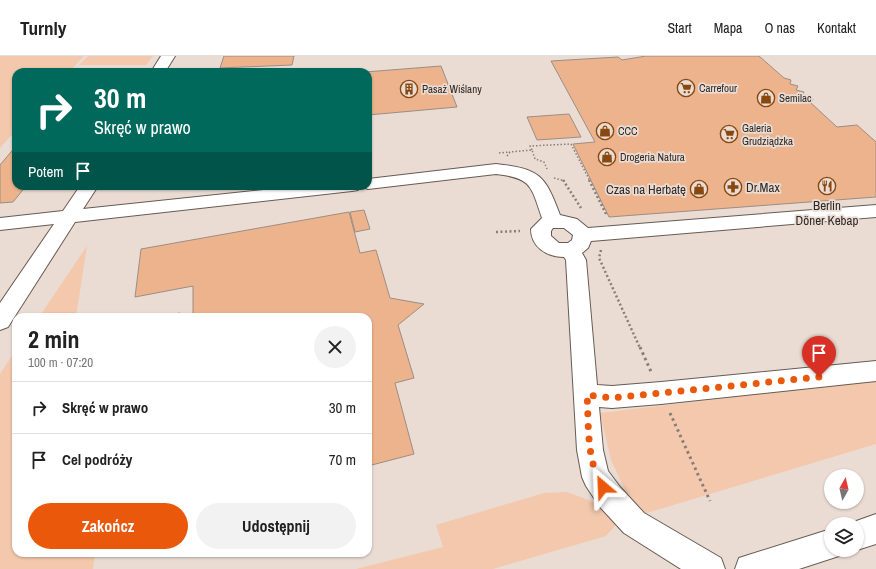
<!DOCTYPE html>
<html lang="pl">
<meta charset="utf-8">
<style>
:root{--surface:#fff;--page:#f2f2f2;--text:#222;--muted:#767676;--line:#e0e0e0;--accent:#ea580c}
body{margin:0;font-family:"Archivo Narrow",sans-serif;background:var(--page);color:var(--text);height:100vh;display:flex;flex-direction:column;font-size:15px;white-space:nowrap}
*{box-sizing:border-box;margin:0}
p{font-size:13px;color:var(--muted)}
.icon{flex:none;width:22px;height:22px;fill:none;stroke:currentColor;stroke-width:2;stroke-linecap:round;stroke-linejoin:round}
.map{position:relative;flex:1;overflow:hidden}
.details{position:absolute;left:12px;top:257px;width:360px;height:244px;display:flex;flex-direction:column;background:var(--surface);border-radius:12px;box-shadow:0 1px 3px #0004}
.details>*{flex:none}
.guide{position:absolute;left:12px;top:12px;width:360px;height:122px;border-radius:12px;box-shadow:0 1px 3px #0004;background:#00695c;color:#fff;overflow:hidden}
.needle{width:26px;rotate:8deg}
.buttons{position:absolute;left:824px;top:413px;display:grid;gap:8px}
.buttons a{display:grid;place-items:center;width:40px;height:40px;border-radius:50%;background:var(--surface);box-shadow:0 1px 3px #0004;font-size:20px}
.pin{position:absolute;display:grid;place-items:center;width:34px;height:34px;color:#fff;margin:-41px -17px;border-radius:50% 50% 50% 0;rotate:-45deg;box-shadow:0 0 4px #0007}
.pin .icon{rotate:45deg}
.me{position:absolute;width:44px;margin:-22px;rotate:334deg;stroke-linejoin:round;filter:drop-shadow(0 0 3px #0008)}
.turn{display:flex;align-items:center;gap:14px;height:84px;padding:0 16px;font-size:18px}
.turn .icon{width:52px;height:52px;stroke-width:2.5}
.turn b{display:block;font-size:28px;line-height:34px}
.then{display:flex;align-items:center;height:38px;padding:0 16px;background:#0003;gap:8px;font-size:15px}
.round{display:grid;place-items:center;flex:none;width:42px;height:42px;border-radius:21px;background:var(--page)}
.summary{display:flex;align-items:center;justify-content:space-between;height:68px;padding:0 16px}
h1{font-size:24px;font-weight:700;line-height:30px}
.action{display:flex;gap:8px;margin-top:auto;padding:8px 16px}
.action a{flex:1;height:46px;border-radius:24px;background:var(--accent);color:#fff;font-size:16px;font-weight:700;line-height:46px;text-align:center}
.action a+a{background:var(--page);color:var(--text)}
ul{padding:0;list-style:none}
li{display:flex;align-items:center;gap:12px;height:52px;padding:0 16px;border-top:1px solid var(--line)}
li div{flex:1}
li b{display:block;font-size:15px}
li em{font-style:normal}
header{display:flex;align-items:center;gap:24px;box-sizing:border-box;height:56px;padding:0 20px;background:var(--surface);border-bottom:1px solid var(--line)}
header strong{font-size:19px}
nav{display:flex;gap:22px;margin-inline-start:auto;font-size:14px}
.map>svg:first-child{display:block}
</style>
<header>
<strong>Turnly</strong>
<nav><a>Start</a><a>Mapa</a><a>O nas</a><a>Kontakt</a></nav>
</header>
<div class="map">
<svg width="876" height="513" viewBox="0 0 876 513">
<rect width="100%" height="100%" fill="#eadcd3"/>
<g fill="#f3c8ac">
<polygon points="0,0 84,0 69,16 16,16 16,74 0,92"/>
<polygon points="88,0 153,0 146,9 79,9"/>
<polygon points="87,190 76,261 39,261"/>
<polygon points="16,294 16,497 95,497 93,513 0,513 0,318"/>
<polygon points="876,324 876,388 637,460 611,404 600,357"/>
<path d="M567,436C591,445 601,447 617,468L606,480L493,513H356L443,491L436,469L544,437Z"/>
</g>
<g fill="#edb38c" stroke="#9b8e85">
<polygon points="224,0 294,0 292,9 220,12"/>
<polygon points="646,0 759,0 784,22 791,24 790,28 798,30 796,34 804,36 802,39 804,41 813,43 811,47 837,71 857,69 876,86 876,141 609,161 573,88 595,86 551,5 618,1 622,4"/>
<polygon points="441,10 457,51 368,59 368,16 365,16"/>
<polygon points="569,58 581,81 537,84 527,61"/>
<polygon points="16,90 16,130 26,130 13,146 0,147 0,109"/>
<polygon points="364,154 370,173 355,176 350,156"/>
<polygon points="349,156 360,197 376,194 390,242 424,248 398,269 414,322 395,327 414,398 368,410 368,261 193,261 193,230 135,241 141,193"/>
<polygon points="180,257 180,261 159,261"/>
</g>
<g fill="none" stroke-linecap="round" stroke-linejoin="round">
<defs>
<g id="minor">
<polygon points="161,0 175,0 165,16 151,16"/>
<path d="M496,108C540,113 545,119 560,159L577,163L588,172L876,149V161L591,185L588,192L582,197L586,204L597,329L612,330L661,326L876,305V325L661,348L612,352L599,351L603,394L608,415L620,431L644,457L721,502L725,513H681L624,477L600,451L586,430L582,421L577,394L566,204L564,201C547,201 531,191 531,173L542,162C531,130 532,122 496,118L368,133L361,130L358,134L352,135L75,166L8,271L0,274V247L54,168L0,174V162L63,155L80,130H98L83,153L301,130H368V123ZM553,172H564L573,179L572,184L568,187H559L551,180V175Z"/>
</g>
<g id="major">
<polygon points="876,458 876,488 857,494 857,468 848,468"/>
<polygon points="831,473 831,494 844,494 842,499 799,513 735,513 739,502"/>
</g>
</defs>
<use href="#minor" stroke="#675b53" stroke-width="2"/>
<use href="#major" stroke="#675b53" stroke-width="2"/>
<g stroke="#877e78" stroke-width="1.5" stroke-dasharray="1.5 2" stroke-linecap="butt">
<polyline points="532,94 530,90 571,88 590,125"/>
<polyline points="499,97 510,96"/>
<polyline points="507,100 510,96 532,94 535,103 544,106 547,113"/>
<polyline points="554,122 565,125"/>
</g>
<g stroke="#877e78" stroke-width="2.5" stroke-dasharray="2 2.5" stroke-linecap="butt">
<polyline points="563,124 581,152"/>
<polyline points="589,124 607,160"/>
<polyline points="496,176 520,175"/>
<polyline points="601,194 599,202 640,292"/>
</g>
<g stroke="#877e78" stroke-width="3" stroke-dasharray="2.5 3.5" stroke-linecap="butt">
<polyline points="640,291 652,318"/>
<polyline points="670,357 710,445"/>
</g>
<use href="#minor" fill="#fff" fill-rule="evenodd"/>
<use href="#major" fill="#fff" fill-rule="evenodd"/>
</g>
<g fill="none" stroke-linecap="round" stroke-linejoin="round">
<path stroke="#ea580c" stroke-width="7" stroke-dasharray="0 12.6" d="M603,431C586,405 589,369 587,339L612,342L819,321"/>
</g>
<defs>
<symbol id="supermarket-ring" viewBox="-11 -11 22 22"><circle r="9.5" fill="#eadcd3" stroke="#884810" stroke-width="1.5"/><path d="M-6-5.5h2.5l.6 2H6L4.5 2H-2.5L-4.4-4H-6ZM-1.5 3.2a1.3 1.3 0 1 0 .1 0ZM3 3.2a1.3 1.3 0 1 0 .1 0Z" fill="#884810"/></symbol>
<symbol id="building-ring" viewBox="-11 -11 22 22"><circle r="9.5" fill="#eadcd3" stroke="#884810" stroke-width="1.5"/><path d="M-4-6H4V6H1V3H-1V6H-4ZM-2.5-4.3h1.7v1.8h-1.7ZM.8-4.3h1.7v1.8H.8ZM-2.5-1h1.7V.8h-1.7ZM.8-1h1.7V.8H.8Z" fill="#884810"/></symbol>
<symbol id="shop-ring" viewBox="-11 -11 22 22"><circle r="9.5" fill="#eadcd3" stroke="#884810" stroke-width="1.5"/><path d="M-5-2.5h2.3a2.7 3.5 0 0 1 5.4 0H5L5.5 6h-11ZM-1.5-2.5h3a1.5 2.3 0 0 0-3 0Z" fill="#884810"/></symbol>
<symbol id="restaurant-ring" viewBox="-11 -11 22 22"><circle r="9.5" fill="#eadcd3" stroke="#884810" stroke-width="1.5"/><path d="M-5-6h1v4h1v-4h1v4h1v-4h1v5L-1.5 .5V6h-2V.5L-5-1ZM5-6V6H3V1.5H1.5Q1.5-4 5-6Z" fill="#884810"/></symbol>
<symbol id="pharmacy-ring" viewBox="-11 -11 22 22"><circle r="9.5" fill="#eadcd3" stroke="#884810" stroke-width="1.5"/><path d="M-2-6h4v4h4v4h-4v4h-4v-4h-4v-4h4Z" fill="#884810"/></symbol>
</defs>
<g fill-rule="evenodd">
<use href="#supermarket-ring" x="676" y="22" width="20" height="20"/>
<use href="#building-ring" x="399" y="23" width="20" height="20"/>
<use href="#shop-ring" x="756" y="32" width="20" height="20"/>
<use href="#shop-ring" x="595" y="65" width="20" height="20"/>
<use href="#supermarket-ring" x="719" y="68" width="20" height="20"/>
<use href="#shop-ring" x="597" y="91" width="20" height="20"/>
<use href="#restaurant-ring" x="817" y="120" width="20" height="20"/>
<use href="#pharmacy-ring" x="723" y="121" width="20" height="20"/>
<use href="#shop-ring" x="689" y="123" width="20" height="20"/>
</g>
<g text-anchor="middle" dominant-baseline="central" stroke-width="3.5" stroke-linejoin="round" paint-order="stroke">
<g font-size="11" fill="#2e2926" stroke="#eadcd3" text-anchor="start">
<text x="699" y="32">Carrefour</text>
<text x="422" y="33">Pasaż Wiślany</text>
<text x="779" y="42">Semilac</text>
<text x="742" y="72">Galeria<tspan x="742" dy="13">Grudziądzka</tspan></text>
<text x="618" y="75">CCC</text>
<text x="620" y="101">Drogeria Natura</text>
</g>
<g font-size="13" fill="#2e2926" stroke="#eadcd3" text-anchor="start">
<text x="746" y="131">Dr.Max</text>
<text x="686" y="133" text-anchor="end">Czas na Herbatę</text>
<text x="827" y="149" text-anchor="middle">Berlin<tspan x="827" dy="15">Döner Kebap</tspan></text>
</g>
</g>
</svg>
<div class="buttons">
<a><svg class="needle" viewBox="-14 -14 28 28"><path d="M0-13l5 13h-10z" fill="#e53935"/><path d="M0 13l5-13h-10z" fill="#767676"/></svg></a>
<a><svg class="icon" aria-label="layers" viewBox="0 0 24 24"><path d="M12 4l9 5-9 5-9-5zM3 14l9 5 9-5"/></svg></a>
</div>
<div class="pin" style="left:819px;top:321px;background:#d93025"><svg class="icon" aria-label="arrive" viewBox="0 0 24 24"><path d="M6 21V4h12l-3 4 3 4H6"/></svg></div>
<svg class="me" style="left:603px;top:431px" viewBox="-20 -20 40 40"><path d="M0-17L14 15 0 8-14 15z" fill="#ea580c" stroke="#fff" stroke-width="4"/></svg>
<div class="guide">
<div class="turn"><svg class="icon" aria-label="right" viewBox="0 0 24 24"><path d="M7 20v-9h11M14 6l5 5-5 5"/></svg><div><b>30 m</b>Skręć w prawo</div></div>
<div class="then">Potem<svg class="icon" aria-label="arrive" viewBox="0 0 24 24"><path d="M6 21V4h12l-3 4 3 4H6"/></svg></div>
</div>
<section class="details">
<div class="summary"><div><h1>2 min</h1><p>100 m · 07:20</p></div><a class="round"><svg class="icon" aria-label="close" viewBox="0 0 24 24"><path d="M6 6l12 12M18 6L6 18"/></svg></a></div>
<ul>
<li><svg class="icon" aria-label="right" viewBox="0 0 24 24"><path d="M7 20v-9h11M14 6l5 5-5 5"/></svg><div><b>Skręć w prawo</b></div><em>30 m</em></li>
<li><svg class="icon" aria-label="arrive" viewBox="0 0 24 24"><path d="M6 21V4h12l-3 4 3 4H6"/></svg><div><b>Cel podróży</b></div><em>70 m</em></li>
</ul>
<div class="action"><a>Zakończ</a><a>Udostępnij</a></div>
</section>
</div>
